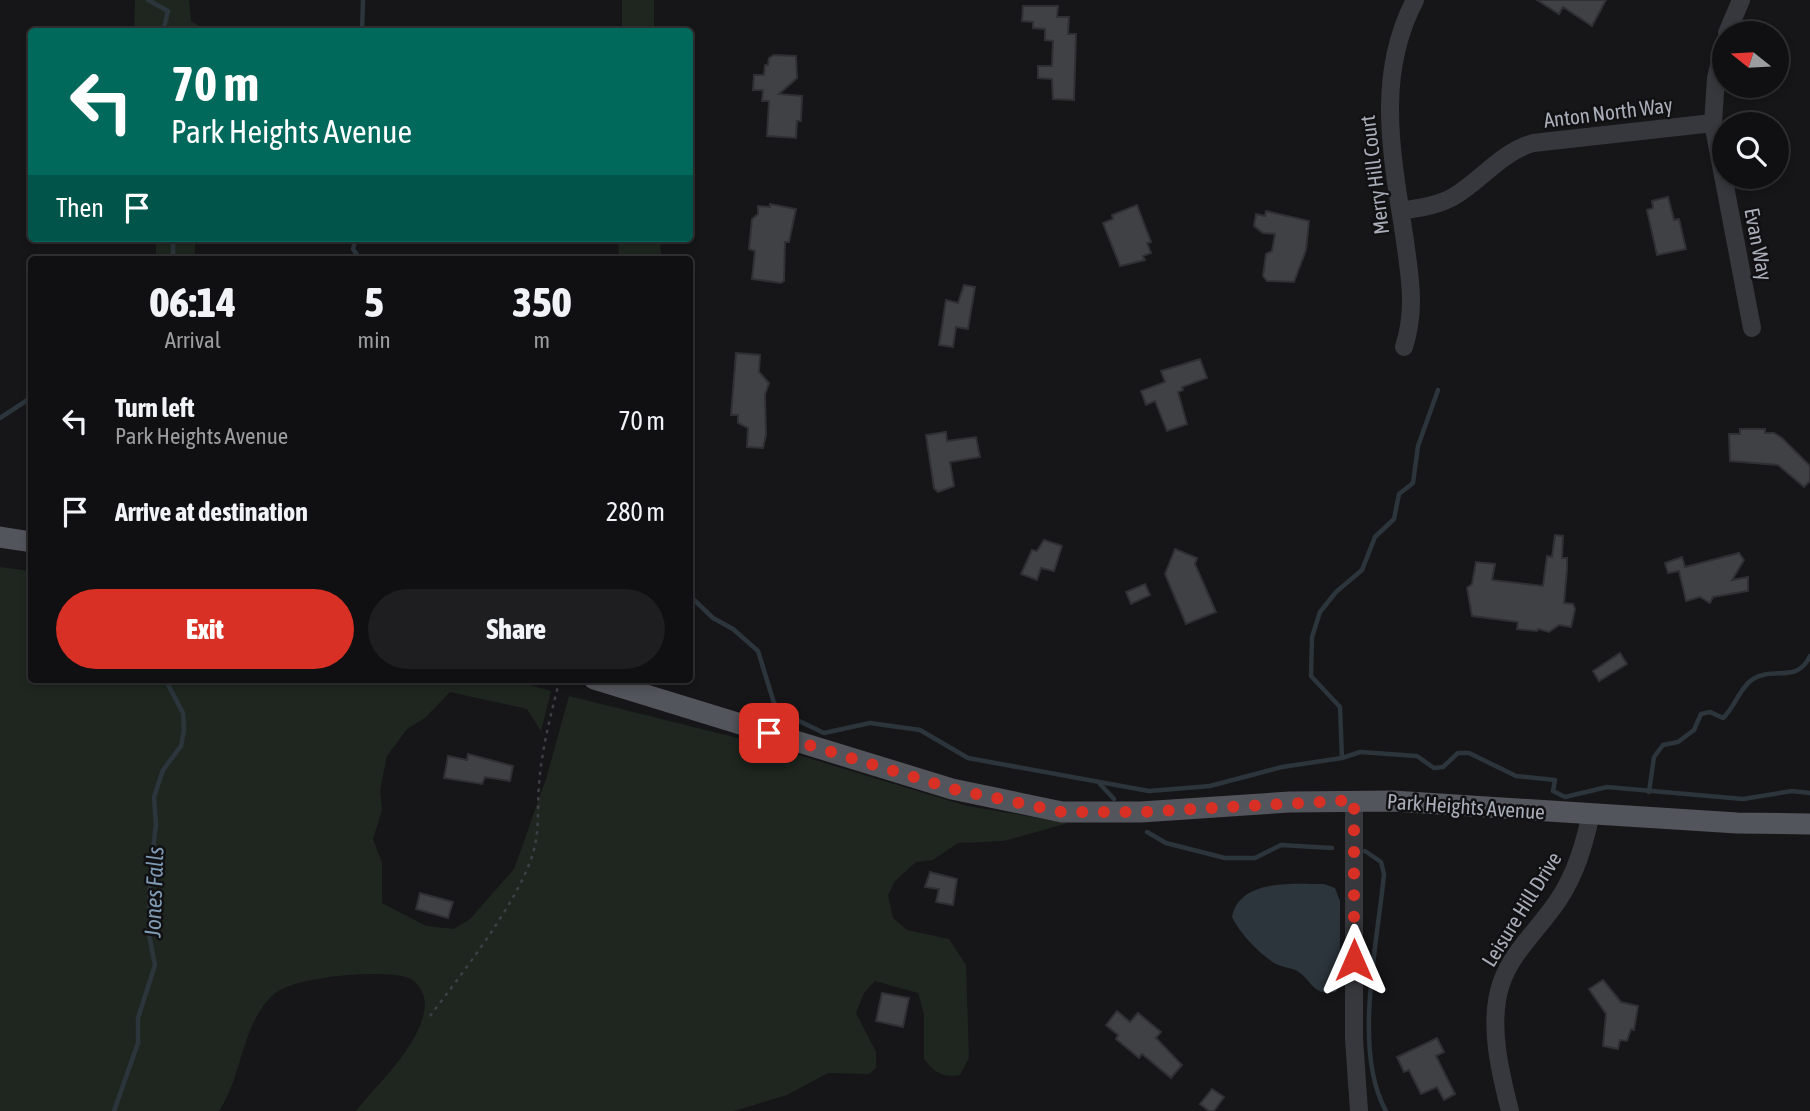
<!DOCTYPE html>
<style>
:root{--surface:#101012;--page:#1e1e20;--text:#f1f3f6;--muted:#9c9d9f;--line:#303032;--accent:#d93025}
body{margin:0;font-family:"Asap Condensed",sans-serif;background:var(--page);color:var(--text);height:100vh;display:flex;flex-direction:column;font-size:26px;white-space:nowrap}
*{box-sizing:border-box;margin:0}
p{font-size:23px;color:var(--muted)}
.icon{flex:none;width:38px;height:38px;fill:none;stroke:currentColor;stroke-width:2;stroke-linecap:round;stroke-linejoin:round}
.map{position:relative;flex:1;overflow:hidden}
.sheet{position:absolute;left:28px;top:256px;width:665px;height:427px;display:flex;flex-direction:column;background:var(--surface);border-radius:7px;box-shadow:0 4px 10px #0003,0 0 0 2px var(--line)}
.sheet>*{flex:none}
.hud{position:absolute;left:28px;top:28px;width:665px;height:214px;border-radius:7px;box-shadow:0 4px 10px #0003,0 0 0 2px var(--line);background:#00695c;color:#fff;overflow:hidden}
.needle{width:46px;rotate:288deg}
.buttons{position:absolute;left:1712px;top:21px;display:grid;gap:14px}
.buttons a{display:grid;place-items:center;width:77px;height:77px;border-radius:50%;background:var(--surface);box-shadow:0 4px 10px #0003,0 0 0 2px var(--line);font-size:35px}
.pin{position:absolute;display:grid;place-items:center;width:60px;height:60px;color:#fff;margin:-30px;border-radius:14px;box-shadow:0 4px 10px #0006}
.me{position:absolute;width:77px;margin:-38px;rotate:0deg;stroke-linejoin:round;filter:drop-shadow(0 0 5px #0008)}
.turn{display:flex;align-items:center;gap:24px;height:147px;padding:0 28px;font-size:32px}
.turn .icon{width:91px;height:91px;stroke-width:2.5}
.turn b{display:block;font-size:49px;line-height:60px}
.then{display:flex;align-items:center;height:66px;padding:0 28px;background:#0003;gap:14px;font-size:26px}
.eta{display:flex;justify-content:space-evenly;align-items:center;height:119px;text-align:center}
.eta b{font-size:42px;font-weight:800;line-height:49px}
.primary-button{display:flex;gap:14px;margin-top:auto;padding:14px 28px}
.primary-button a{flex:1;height:80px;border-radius:42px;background:var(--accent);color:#fff;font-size:28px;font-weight:800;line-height:80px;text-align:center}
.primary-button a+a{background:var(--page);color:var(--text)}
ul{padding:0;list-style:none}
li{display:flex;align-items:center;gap:21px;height:91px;padding:0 28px}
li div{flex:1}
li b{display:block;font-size:26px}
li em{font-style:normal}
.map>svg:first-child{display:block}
</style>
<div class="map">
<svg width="1810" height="1111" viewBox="0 0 1810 1111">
<rect width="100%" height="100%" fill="#161618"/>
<g fill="#1e261f">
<polygon points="135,0 189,0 191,21 209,31 134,31"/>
<rect x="622" y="0" width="32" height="31"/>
<polygon points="156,238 196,238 194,259 156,259"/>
<polygon points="618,238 660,238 661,259 619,259"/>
<path d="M0,567L31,571L32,679H509L551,691L541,731L527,709L450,692L425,718L407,729L387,756L380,790L382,810L373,839L382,863V903L426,926L454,929L470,919L514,869L546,779L569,696L758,743L967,806L1068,823L1004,841L958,843L933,860L916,862L895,881L888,895L893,918L907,930L949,939L966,965L969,1058L960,1075C943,1078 935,1073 924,1059V1014L918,993L875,981L864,993L856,1013L876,1052V1068L869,1074L828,1073L787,1095L734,1111H356C379,1082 423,1043 425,1004C425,994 418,982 409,978C384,969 293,976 273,995C242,1023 242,1077 219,1111H0Z"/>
</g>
<path fill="#2c353c" d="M1324,884L1335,888L1340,901V983L1336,992C1314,996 1314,984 1300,973C1293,967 1282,968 1274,963C1258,952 1241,935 1232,917C1240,878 1295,884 1324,884Z"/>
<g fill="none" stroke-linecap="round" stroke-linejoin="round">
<g stroke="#2c353c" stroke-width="4.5">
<polyline points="148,0 168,11 163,32"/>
<polyline points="362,32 363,0"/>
<polyline points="173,238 173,259"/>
<polyline points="356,238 353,249 360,259"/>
<polyline points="0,418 32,397"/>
<polyline points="690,596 713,618 733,629 758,651 774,703 795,719 824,733 870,723 920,730 968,758 1149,791 1210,786 1282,767 1342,758 1360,752 1417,756 1434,768 1443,767 1458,753 1469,753 1516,776 1555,780 1553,791 1565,797 1607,787 1743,799 1792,791 1810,793"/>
<polyline points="1342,758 1340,707 1311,676 1312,637 1320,612 1336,592 1362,570 1375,537 1394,519 1399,494 1413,483 1418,446 1438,390"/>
<polyline points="1100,784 1114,799"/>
<path d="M1649,792L1654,757L1663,745L1678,742L1694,730L1701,714L1710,712L1723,718C1735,707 1740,687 1753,679C1774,666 1797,684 1810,656"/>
<polyline points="1147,832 1166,843 1225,858 1255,858 1281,845 1332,848"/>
<path d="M1365,851L1381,862L1384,874C1378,941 1352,1051 1386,1111"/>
<polyline points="114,1111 138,1043 138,1018 155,965 149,935 150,876 156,824 154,797 163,770 181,746 184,730 183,713 165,679"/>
</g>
</g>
<g fill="#404145" stroke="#303034" stroke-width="2">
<polygon points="1537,0 1606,0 1592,26 1563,7 1559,14"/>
<polygon points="1023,6 1058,6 1057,17 1069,17 1068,34 1076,34 1074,100 1053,99 1052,79 1038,78 1038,66 1052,66 1053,41 1045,40 1045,29 1033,28 1033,22 1022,21"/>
<polygon points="774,55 796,56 797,78 779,94 802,96 801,121 797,121 796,138 767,136 769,101 762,101 763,90 753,90 754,75 764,75 765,65 768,65 769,58"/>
<polygon points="1668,197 1674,220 1679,219 1686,249 1657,255 1647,210 1653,208 1652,201"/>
<polygon points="770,204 796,209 789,242 785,242 784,281 781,283 752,279 755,251 749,249 752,219 758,214 758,206 770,207"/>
<polygon points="1137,205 1151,242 1147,243 1151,253 1143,256 1145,260 1120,266 1103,223 1113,219 1112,215"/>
<polygon points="1266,211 1309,221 1306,250 1294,282 1267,281 1263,276 1266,254 1272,251 1275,234 1263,233 1254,226 1256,214 1265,216"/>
<polygon points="964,285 975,287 968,329 956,327 953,347 939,345 946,300 958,303"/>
<polygon points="736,353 760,355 759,372 769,383 765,395 766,435 763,448 747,447 748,428 738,423 738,415 731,415"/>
<polygon points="1200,359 1207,378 1182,387 1183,390 1178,392 1187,424 1167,431 1155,401 1146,405 1141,391 1165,382 1161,371"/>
<polygon points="1740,429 1765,429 1765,433 1774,433 1782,438 1810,466 1810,481 1804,487 1778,465 1730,461 1729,434 1740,434"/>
<polygon points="946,432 947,441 976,437 980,457 950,462 954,486 938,492 934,488 926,435"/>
<polygon points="1555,535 1563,536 1562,558 1567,558 1567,569 1564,603 1573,604 1575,609 1571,627 1559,625 1549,632 1538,629 1537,631 1517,629 1518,622 1472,616 1467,588 1472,584 1476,562 1495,564 1492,580 1543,586 1547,556 1552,557"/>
<polygon points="1044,540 1062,546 1054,571 1041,568 1037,580 1021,574 1032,550 1037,551"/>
<polygon points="1175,549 1197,558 1195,564 1216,612 1186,624 1165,574"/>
<polygon points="1739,553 1744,560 1732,580 1748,577 1748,591 1713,597 1710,603 1700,597 1686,601 1679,571 1668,573 1665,563 1682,557 1685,567"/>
<polygon points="1145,584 1150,595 1131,604 1126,592"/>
<polygon points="1620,653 1627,664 1599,681 1593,671"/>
<polygon points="468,754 513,766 510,781 485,777 482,784 444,778 448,756 467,760"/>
<polygon points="930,872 957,879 953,905 936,902 939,889 925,887"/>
<polygon points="420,893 453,902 448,918 416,909"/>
<polygon points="1603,980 1621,1002 1638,1006 1634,1030 1631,1029 1627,1041 1620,1040 1618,1049 1603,1046 1606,1014 1589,989"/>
<polygon points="882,993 909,998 903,1027 876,1021"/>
<polygon points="1117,1011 1130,1022 1138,1013 1161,1032 1156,1038 1182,1065 1171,1078 1142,1054 1139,1058 1116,1039 1118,1035 1106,1025"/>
<polygon points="1437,1038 1444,1052 1436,1056 1455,1094 1444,1100 1437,1087 1421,1094 1409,1070 1404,1072 1397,1057"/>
<polygon points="1212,1089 1224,1097 1214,1111 1209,1111 1200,1104"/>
</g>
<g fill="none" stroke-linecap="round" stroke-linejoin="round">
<path stroke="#3d3f44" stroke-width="2.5" stroke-dasharray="3.5 5" stroke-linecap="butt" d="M430,1016C461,975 519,901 533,853C540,830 537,808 539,784C542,748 551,713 560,679"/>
<g stroke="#37383d" stroke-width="18">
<polyline points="1727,33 1741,0"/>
<polyline points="1724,44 1716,78 1713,123 1752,328"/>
<path d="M1401,211C1418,208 1437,206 1453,197C1482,180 1500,153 1533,143L1713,123"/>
<path d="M1404,347C1416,310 1410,278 1405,241C1393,159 1374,78 1415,0"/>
<polyline points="1354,800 1354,1039 1359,1111"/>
<path d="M1510,1111C1500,1072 1488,1023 1501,984C1512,951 1540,928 1559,899C1576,873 1584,845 1591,814"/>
</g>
<g stroke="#53555c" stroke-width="21">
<polyline points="0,537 32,542"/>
<polyline points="594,679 952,789 1062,812 1141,812 1290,802 1393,801 1737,823 1810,824"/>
</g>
</g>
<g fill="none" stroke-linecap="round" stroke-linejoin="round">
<polyline stroke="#d93025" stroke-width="12" stroke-dasharray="0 21.6" points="769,733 953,789 1062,812 1141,812 1354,800 1354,960"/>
</g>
<g text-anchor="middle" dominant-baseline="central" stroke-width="5" stroke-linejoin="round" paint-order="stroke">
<g font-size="21" fill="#a8adb8" stroke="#111113">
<text transform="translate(1608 112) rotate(-7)">Anton North Way</text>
<text transform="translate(1374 175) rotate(-97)">Merry Hill Court</text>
<text transform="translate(1759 244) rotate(79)">Evan Way</text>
<text transform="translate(1466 806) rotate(4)">Park Heights Avenue</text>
<text transform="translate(1521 909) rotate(-58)">Leisure Hill Drive</text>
</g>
<g font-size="23" font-style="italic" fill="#7f9bb3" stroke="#111113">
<text transform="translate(154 892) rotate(-88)">Jones Falls</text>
</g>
</g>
</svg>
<div class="buttons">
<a><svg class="needle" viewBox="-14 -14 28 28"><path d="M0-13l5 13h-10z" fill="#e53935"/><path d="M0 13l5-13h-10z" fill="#9c9d9f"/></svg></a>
<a><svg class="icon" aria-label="search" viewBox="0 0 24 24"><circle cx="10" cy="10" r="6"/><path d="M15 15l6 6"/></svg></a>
</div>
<div class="pin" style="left:769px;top:733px;background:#d93025"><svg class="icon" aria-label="arrive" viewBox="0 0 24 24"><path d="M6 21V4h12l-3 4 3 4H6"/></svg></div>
<svg class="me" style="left:1354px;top:960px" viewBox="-20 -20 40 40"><path d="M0-17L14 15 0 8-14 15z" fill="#d93025" stroke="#fff" stroke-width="4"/></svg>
<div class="hud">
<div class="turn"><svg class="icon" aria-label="left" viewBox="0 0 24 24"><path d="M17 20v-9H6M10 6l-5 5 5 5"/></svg><div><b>70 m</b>Park Heights Avenue</div></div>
<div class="then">Then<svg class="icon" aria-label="arrive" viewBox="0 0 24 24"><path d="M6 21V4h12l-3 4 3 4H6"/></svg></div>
</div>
<section class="sheet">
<div class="eta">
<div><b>06:14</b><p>Arrival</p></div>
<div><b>5</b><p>min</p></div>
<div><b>350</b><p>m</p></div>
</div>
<ul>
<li><svg class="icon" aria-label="left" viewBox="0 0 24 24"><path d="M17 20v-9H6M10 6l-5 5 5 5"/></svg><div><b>Turn left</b><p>Park Heights Avenue</p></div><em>70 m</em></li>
<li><svg class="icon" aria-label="arrive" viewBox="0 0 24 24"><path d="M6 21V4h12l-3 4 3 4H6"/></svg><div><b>Arrive at destination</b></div><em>280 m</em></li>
</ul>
<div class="primary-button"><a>Exit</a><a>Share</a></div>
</section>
</div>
